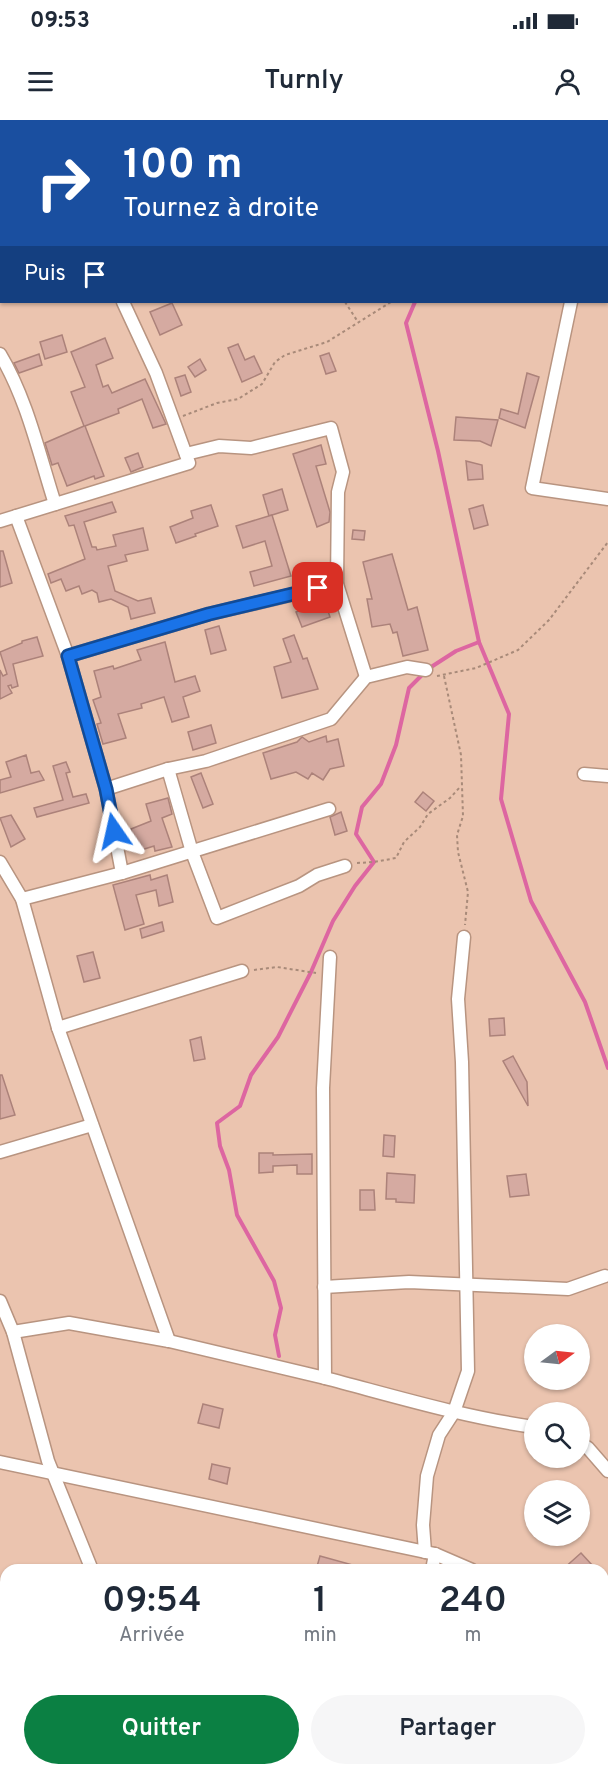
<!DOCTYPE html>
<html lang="fr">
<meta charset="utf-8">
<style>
:root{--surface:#fff;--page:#f6f6f7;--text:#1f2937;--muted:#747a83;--accent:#0b8043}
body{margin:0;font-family:Overpass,sans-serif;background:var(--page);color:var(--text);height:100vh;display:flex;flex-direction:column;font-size:22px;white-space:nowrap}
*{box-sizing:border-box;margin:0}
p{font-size:20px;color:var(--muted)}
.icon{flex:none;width:33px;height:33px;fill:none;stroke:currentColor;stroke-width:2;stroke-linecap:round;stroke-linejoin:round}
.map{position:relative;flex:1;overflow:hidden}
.details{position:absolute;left:0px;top:1444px;width:609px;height:212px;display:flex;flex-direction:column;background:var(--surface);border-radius:18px 18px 0 0;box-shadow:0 2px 4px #0004}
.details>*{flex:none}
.banner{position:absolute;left:0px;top:0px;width:609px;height:183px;box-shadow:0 2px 4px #0004;background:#1a4fa0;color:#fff;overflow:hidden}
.needle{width:39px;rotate:75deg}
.controls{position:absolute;left:524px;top:1204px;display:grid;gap:12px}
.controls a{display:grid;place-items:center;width:66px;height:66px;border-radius:50%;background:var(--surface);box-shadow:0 2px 4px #0004;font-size:30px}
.pin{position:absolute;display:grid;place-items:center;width:51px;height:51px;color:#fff;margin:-26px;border-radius:12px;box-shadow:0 3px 9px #0006}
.me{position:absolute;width:66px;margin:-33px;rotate:349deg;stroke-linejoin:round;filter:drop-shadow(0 0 4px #0008)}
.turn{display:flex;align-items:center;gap:21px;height:126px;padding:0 24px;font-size:27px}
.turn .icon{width:78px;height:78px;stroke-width:2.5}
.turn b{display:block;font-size:42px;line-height:51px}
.then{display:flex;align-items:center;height:57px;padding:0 24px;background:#0003;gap:12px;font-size:22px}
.eta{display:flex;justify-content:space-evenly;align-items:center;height:102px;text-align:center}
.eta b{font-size:36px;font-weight:600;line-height:42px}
.action{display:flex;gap:12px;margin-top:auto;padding:12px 24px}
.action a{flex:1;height:69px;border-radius:36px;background:var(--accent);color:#fff;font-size:24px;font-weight:600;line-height:69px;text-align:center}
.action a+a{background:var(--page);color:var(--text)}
.status{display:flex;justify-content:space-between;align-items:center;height:42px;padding:0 30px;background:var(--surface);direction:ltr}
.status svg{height:16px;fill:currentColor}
header{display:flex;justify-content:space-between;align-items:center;height:78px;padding:0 24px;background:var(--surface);font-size:27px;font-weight:600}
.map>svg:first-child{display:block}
</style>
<div class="status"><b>09:53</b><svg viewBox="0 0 49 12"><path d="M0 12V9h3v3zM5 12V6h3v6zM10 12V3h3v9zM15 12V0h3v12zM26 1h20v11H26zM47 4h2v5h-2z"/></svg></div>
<header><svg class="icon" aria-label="menu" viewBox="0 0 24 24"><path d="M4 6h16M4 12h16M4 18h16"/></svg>Turnly<svg class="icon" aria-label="person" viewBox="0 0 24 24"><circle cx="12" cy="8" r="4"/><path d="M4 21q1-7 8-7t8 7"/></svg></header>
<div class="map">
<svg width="608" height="1655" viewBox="0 0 608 1655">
<rect width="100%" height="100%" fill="#ebc4af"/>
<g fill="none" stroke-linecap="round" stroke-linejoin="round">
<g stroke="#dd66a1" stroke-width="4">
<polyline points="433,0 434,2"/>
<polyline points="415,182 406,203 438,331 479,522 509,594 501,679 531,781 585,882 608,948"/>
<polyline points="428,549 456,531 479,522"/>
<polyline points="279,1236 275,1215 281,1188 274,1161 237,1095 229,1050 220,1026 217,1003 240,986 251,955 278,917 311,852 333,801 355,766 374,742 356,714 362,687 381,664 396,625 409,568 423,554"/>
</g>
</g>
<g fill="#d5aaa1" stroke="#ac827a" stroke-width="1.5">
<polygon points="172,183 182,205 160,215 150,192"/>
<polygon points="62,215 67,232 45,239 40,222"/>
<polygon points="105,218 113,238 96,245 103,267 108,265 112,273 145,259 166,304 153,308 142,279 118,289 119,293 85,306 104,356 95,359 94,356 67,366 58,343 52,345 45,323 84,306 71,272 85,267 71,232"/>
<polygon points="238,224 245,240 254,236 262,253 242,262 228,228"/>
<polygon points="329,233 336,251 326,254 320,236"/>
<polygon points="39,234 42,245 19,253 14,243"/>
<polygon points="200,239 206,250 195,257 188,247"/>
<polygon points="527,253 539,257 525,308 499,298 501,289 518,294"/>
<polygon points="185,255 191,272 181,276 175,258"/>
<polygon points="456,297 498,300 491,326 480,321 454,320"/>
<polygon points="321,325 326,344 316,346 330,392 329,402 317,407 293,334"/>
<polygon points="138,333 143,347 131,352 125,338"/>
<polygon points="466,341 482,345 483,359 468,360"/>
<polygon points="282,369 288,390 269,396 263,375"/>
<polygon points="112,382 116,392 84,402 92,427 96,427 97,430 116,426 113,415 143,408 148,430 125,435 127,441 108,446 115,471 138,481 151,478 155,493 131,499 128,487 111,479 99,482 97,473 92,470 82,474 79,466 66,471 61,459 51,463 48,454 85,439 74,405 69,406 65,396"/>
<polygon points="211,385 218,406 195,414 196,416 176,423 170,407 193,398 191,391"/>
<polygon points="483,385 488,405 474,409 469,389"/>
<polygon points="272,395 291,456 254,466 250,452 272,446 265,421 243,428 236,406"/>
<polygon points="353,410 365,411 364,420 352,419"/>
<polygon points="0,431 3,431 12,463 0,467"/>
<polygon points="392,434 408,490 417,487 428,530 403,536 397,512 393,513 390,504 372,507 367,479 372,479 363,442"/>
<polygon points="325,482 330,497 302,507 296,492"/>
<polygon points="219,506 226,530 211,534 205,510"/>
<polygon points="294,515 303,539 307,538 318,569 282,578 274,547 291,542 283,519"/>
<polygon points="37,517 43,536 13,544 18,566 12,568 11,565 8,566 12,573 0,579 0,550 3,556 7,554 0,532 22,523 22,521"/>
<polygon points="165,522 175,562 195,556 200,571 183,577 189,597 172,602 164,577 141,584 142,588 118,594 126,618 103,624 97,604 101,603 93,580 101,577 94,551 113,546 114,549 141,540 137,530"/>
<polygon points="211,605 216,623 193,630 188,612"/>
<polygon points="326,616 327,622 338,619 344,646 330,649 323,660 312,653 308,659 296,652 271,659 263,633 297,622 302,617 309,622"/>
<polygon points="26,635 31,653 39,651 44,660 0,673 0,660 11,657 6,642"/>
<polygon points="66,642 70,652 66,653 73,677 86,674 89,683 37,697 34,688 63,680 53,646"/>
<polygon points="201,653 213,684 203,688 191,657"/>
<polygon points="423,672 434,681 426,691 415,682"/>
<polygon points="168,678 172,694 162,698 172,727 155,731 154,726 138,731 131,709 151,701 146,684"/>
<polygon points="341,692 347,711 335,715 330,697"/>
<polygon points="11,695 25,719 11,727 0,698"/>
<polygon points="150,755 151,760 167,755 173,782 159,786 156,770 136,775 144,804 125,810 113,765"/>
<polygon points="162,802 164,811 142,818 140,809"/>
<polygon points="93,832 100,858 84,862 77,836"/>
<polygon points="504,898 505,915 490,916 489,899"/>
<polygon points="201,917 205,939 194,941 190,920"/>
<polygon points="513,936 527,962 528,986 503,941"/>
<polygon points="0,955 2,955 15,995 0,999"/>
<polygon points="384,1015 395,1016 394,1037 383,1036"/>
<polygon points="259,1033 273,1033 273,1035 312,1034 312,1054 297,1054 297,1045 273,1046 273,1052 259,1053"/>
<polygon points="387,1053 415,1055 414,1083 396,1082 396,1079 386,1079"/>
<polygon points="526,1054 529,1075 510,1077 507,1056"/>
<polygon points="360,1070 374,1070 375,1090 360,1090"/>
<polygon points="203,1284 223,1289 219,1308 198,1303"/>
<polygon points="212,1344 230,1348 227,1364 209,1359"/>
<polygon points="581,1433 592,1445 587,1450 562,1450"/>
<polygon points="320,1436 360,1447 360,1450 316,1450"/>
</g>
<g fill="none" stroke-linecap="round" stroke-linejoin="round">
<defs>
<g id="street">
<polyline points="39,0 39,2"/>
<polyline points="608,7 608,4"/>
<polyline points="571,182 532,368 608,379"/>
<path d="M0,234C27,279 39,334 55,384"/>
<polyline points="186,334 219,326 251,328 331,308 343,352 338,372 337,464 366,557"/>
<polyline points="16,396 68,536 106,669 122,753"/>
<polyline points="0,401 189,343 156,253 123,182"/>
<polyline points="68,536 209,494 337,464"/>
<polyline points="168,649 192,732 217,798 299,766 317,755 345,746"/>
<polyline points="584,654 608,656"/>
<polyline points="106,669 168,649 206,641 331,599 366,557 407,547 426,550"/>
<polyline points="0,742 22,779 58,908 169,1221"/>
<polyline points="22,779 122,753 329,689"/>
<path d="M330,837L323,968L325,1258C394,1276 463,1297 534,1307"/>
<polyline points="58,908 242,851"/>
<polyline points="0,1032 92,1005"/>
<polyline points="324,1167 409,1162 568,1169 605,1156"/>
<polyline points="0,1181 13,1212 48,1341 92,1450"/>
<polyline points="13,1212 69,1203 169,1221 325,1258"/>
<polyline points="579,1322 588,1328 608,1351"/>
<polyline points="0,1342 435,1434 472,1450"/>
<polyline points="425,1432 423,1405 427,1356 439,1315 454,1292 468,1251 462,942 458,879 464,817"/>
<polyline points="432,1450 435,1434"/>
<polyline points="0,1545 6,1570"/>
<polyline points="603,1571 608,1576"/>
<polyline points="603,1609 608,1605"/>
<polyline points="25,1650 26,1655"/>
<polyline points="173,1650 176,1655"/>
<polyline points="428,1650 431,1655"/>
<polyline points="543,1655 549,1650"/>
</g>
</defs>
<use href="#street" stroke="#b89480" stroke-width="15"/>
<g stroke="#a88a79" stroke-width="2" stroke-dasharray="3 3" stroke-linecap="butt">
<polyline points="236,0 236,2"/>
<polyline points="528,2 529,0"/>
<polyline points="345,182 358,202"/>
<polyline points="183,296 217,283 238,279 262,264 275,242 285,235 327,222 391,182"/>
<polyline points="437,556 476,548 518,530 549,500 608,422"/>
<polyline points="444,556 461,635 463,696 457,715 458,732 468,772 465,805"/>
<polyline points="357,743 374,742 396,738 404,722 420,707 428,694 450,678 461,666"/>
<polyline points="254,850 277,847 316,853"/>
</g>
<use href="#street" stroke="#fff" stroke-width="12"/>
</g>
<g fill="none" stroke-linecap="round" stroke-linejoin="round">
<defs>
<polyline id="route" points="114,711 106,669 68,536 209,494 318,468"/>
</defs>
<use href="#route" stroke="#114b97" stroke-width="15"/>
<use href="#route" stroke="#1a73e8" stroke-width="10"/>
</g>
</svg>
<div class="controls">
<a><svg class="needle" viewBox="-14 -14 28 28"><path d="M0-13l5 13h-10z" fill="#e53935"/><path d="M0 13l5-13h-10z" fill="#747a83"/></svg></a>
<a><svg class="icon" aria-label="search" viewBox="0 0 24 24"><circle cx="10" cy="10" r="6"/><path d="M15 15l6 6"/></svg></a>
<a><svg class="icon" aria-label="layers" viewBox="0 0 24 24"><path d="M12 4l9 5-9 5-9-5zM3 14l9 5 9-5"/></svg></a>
</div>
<div class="pin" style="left:318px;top:468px;background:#d93025"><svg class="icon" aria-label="arrive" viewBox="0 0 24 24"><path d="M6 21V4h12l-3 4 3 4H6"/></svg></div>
<svg class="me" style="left:114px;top:711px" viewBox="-20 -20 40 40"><path d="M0-17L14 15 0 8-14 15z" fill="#1a73e8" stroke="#fff" stroke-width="4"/></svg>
<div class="banner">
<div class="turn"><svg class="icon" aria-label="right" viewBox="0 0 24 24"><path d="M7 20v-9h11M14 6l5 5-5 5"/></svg><div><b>100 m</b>Tournez à droite</div></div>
<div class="then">Puis<svg class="icon" aria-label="arrive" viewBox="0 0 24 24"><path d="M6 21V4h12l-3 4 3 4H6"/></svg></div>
</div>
<section class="details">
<div class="eta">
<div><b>09:54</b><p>Arrivée</p></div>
<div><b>1</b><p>min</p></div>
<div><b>240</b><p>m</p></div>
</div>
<div class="action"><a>Quitter</a><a>Partager</a></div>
</section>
</div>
